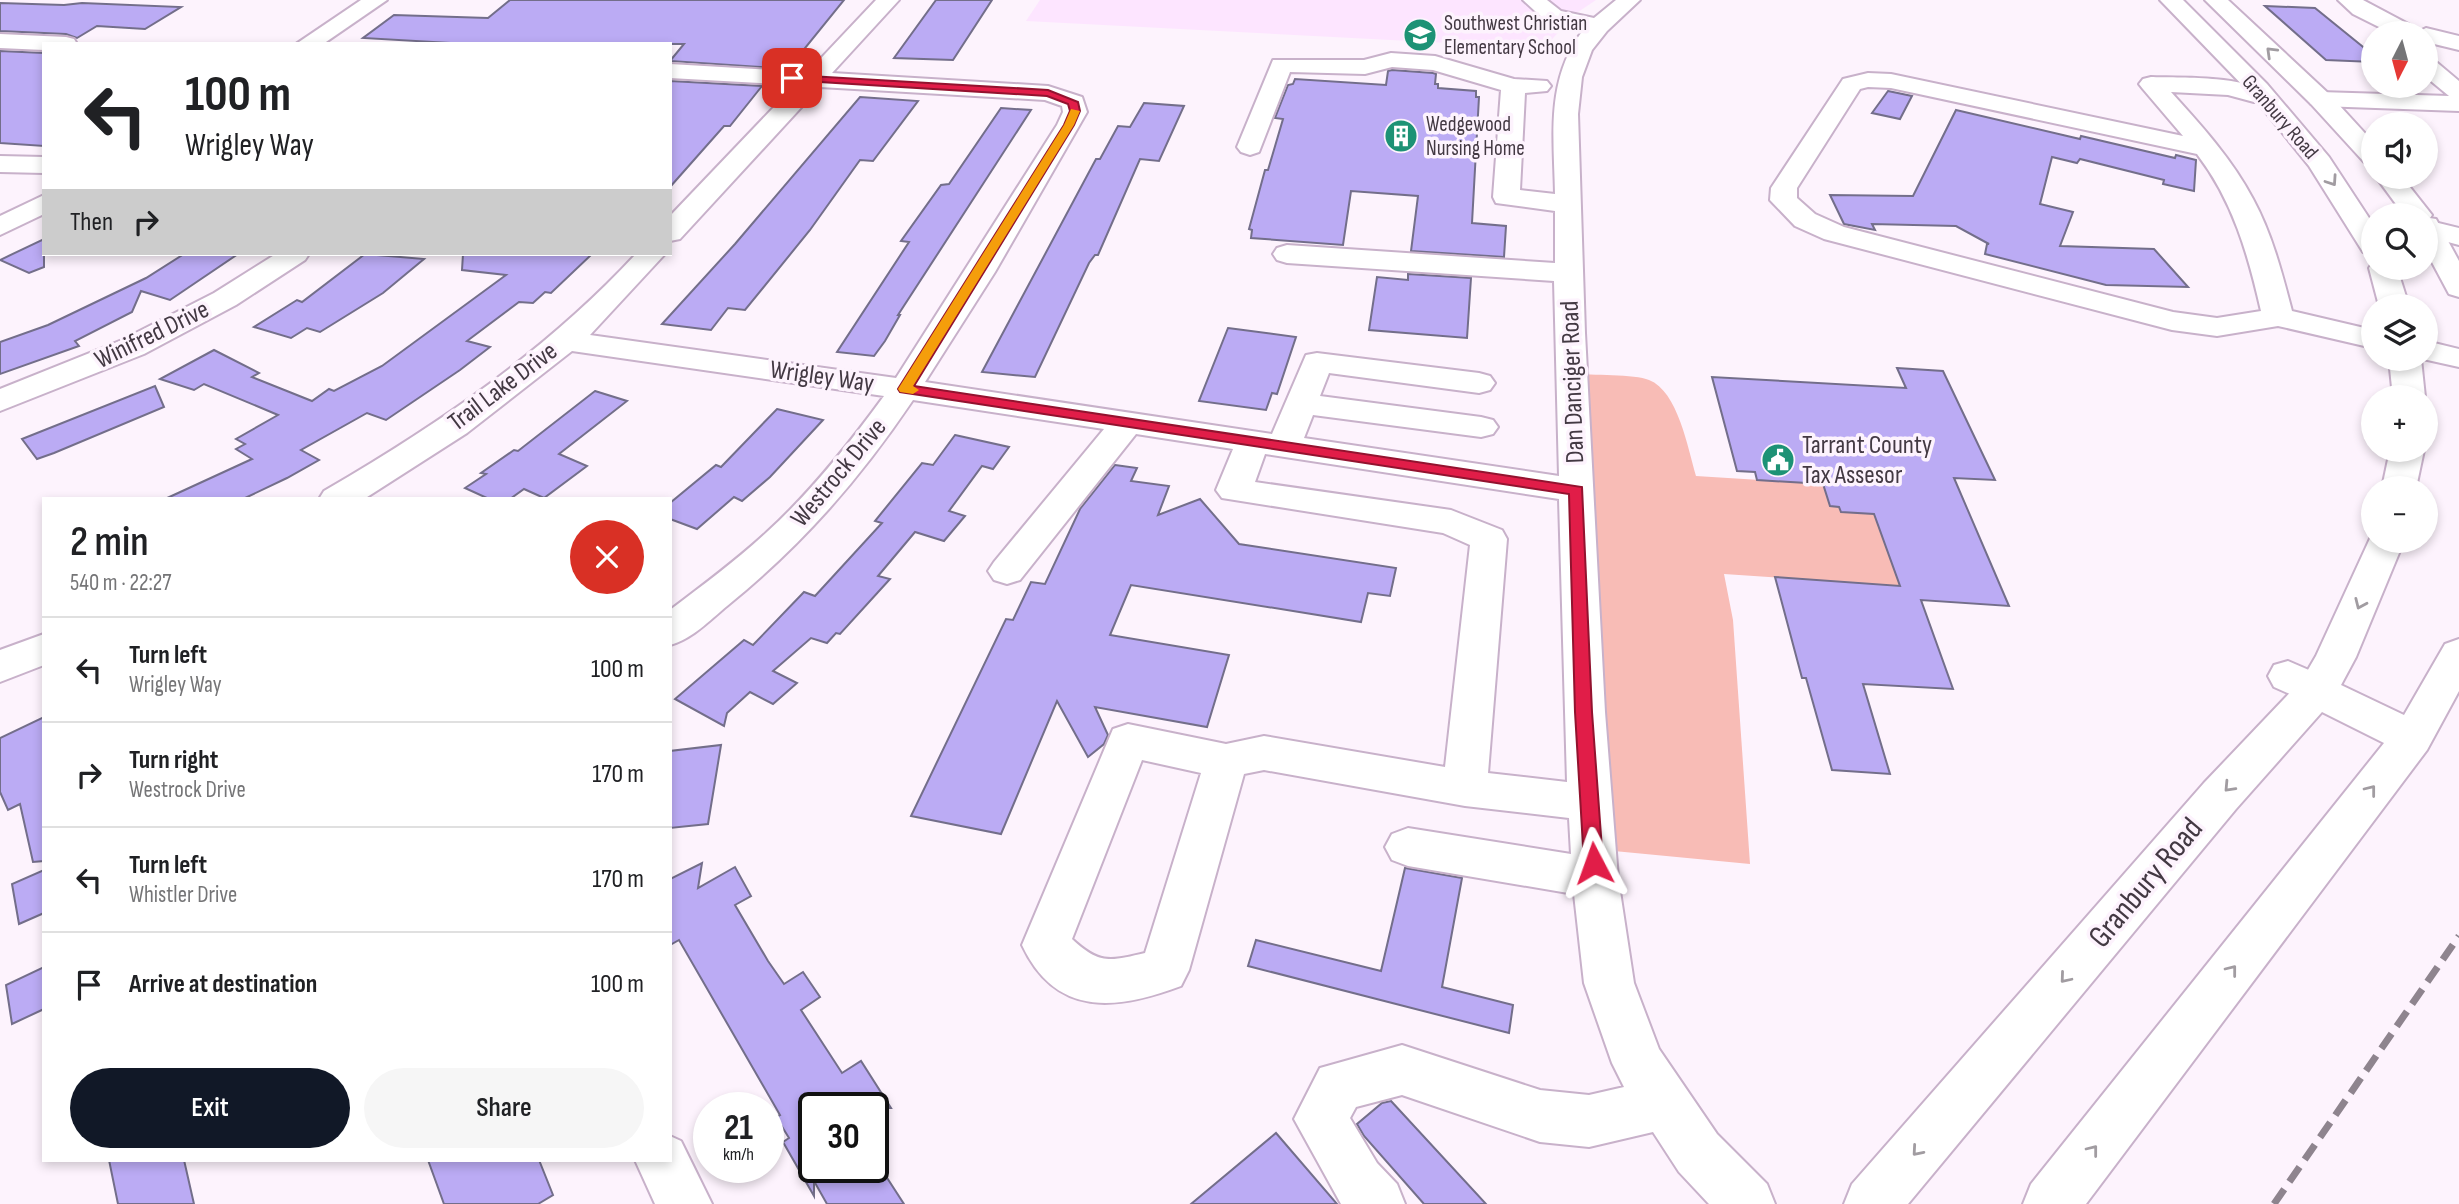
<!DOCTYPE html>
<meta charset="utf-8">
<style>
:root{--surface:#fff;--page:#f6f6f6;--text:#202124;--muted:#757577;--line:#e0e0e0;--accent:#111827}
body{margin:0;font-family:"Sofia Sans Condensed",sans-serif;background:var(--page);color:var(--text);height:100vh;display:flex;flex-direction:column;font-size:26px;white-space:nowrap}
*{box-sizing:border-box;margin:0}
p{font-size:23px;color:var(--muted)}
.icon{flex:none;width:38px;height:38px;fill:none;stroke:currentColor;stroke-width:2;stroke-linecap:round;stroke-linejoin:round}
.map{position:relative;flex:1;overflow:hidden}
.drawer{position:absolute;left:42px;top:497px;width:630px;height:665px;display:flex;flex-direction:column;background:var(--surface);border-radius:0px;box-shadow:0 4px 10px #0003}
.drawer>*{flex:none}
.hud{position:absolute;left:42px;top:42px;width:630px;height:214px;border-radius:0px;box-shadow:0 4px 10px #0003;background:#fff;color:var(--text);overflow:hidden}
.needle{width:46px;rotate:186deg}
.fabs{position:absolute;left:2361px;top:21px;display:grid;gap:14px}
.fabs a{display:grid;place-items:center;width:77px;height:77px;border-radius:50%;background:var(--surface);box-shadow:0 4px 10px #0003;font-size:35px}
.speed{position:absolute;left:693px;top:1092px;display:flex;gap:14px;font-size:35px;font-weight:700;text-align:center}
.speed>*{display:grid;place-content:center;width:91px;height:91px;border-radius:50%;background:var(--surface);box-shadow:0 4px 10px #0003;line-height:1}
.speed small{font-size:18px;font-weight:400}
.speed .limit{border:4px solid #111;border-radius:10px;background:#fff;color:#111}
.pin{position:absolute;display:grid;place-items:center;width:60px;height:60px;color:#fff;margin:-30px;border-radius:14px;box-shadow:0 4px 10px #0006}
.me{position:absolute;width:77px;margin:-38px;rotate:356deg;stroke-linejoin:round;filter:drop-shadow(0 0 5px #0008)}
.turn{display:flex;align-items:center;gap:24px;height:147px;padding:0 28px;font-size:32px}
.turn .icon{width:91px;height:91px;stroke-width:2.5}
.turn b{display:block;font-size:49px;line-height:60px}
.then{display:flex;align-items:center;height:66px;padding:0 28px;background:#0003;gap:14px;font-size:26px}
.round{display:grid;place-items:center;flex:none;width:74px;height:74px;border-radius:37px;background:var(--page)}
.headline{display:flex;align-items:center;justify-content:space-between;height:119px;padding:0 28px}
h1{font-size:42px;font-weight:600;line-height:52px}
.cta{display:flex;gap:14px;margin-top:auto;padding:14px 28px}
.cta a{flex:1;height:80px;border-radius:42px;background:var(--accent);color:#fff;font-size:28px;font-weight:600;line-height:80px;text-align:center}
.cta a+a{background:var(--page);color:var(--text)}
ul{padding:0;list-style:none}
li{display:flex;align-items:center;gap:21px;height:105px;padding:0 28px;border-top:2px solid var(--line)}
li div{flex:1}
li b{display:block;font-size:26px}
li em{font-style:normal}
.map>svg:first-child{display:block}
</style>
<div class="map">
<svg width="2459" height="1204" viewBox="0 0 2459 1204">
<rect width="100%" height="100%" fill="#fdf3fd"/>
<polygon fill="#fde5ff" points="1040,0 1596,0 1575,14 1544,48 1026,21"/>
<path fill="#f8bcb6" d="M1573,374C1591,375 1635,374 1649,380C1678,391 1688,449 1696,476L1823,484L1830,506L1839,507L1841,512L1874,514L1900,586L1724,574L1733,620L1750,864L1593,849Z"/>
<g fill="#bbabf4" stroke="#736e8a" stroke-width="2">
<polygon points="510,0 844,0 797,58 785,58 777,68 670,61 684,44 468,44 363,38 394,15 488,18"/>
<polygon points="936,0 992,0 953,60 894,58"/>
<polygon points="0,3 64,5 82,3 181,7 145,29 97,26 77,38 66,34 0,31"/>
<polygon points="2265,6 2315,8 2373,55 2373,62 2326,60"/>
<polygon points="0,51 44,53 44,146 0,143"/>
<polygon points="1392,70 1433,73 1436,74 1435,84 1438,84 1438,88 1476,91 1476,97 1479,97 1472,223 1506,226 1504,257 1411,251 1418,196 1351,191 1343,245 1251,238 1252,230 1249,229 1265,170 1268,170 1283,119 1275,118 1288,85 1293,84 1295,79 1386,85 1388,71"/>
<polygon points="670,81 762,86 730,126 724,126 670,187"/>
<polygon points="1888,91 1912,96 1900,119 1872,113"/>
<polygon points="860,97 918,101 873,161 860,160 810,230 745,310 728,308 711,330 662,324 735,244"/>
<polygon points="1144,103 1184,106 1159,161 1140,159 1098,255 1095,255 1089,263 1035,377 982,372 1096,159 1100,159 1118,126 1130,127"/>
<polygon points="1001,108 1031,110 898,315 900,315 885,341 874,356 837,352 909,242 901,241 941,185 949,184"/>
<polygon points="1956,110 2080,139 2081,136 2175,158 2176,155 2196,160 2194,191 2163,184 2164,180 2080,159 2077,163 2052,157 2040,204 2073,212 2060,246 2154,249 2188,287 2106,285 1985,254 1987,244 1989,244 1956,226 1872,224 1875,230 1844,224 1830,195 1913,196"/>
<polygon points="44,239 44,267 29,273 0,260"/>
<polygon points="184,254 238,254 170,300 141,291 132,312 75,341 79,346 0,374 0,342 48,325 146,278"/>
<polygon points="365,254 424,259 383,293 320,332 307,328 291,338 254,327 297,300 302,302"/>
<polygon points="463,254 592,254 551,293 545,292 533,303 519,302 467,341 490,347 460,370 386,420 367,413 301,450 319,460 287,478 243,499 165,499 252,459 236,449 245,444 236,439 278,415 204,384 194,390 160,379 214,350 259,373 252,377 312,401 329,389 334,391 382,366 506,275 462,270"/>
<polygon points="1408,274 1471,278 1467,338 1369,330 1377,277 1408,280"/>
<polygon points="1228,328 1296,337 1277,394 1272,393 1266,410 1199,401"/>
<polygon points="1897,368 1943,371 1995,480 1954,478 2009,606 1921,600 1953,689 1863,684 1890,774 1832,770 1806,678 1802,678 1775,577 1900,586 1874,514 1841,512 1839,507 1830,506 1823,484 1757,480 1755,472 1737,471 1712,377 1906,388"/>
<polygon points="155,386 164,407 54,453 37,459 22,439"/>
<polygon points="595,391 627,401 559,454 587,466 544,498 524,489 510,499 489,499 465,488 486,474 481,473 514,450 518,451"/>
<polygon points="777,409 823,420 770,477 742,501 734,497 697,529 670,519 670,503 716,465 721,467"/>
<polygon points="955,435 1009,447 993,469 982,466 949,511 965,516 944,541 915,532 878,576 890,579 840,634 836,633 827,643 811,638 773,671 797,683 773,704 750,692 727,713 724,726 675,699 744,640 753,645 804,592 815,596 882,523 875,521 922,463 933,465"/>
<polygon points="1115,465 1137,468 1131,481 1169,486 1158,515 1200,499 1239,544 1396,568 1390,596 1368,593 1361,622 1131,585 1110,635 1229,655 1207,727 1095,707 1108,735 1104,744 1088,757 1057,701 1001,834 911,816 1006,619 1013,620 1031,582 1045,584 1080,509"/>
<polygon points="44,717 44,861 33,862 20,804 8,810 0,792 0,738"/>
<polygon points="721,745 708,824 670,828 670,751"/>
<polygon points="702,863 698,888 735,867 751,896 735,905 768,961 784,984 803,972 820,997 801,1010 842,1073 861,1061 891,1108 814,1108 814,1167 880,1167 904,1204 827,1204 814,1181 814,1196 783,1142 789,1138 776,1117 780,1115 679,940 670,945 670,879"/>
<polygon points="1405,868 1462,878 1442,987 1513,1005 1509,1033 1248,966 1256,940 1381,971"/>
<polygon points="44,870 44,913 19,924 12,884"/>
<polygon points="44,967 44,1009 12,1024 6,985"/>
<polygon points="1391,1101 1486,1204 1424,1204 1364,1136 1357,1124 1382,1103"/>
<polygon points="1276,1133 1337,1204 1191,1204"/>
<polygon points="109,1160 184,1160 194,1204 118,1204"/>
<polygon points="428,1160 539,1160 553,1195 538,1204 444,1204"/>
</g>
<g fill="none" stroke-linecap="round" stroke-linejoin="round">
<defs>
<g id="minor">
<polygon points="361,0 387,0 323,44 296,44"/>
<path d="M876,0H899L832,73L1048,86L1082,97L1087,112L995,272L925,382L1272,434L1306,355L1317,353L1479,373L1490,376L1495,383L1490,390L1479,393L1329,373L1320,396L1481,417L1493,420L1498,427L1493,434L1481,437L1313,415L1304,438L1559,476L1554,281L1287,263L1277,260L1273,254L1277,248L1287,245L1555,263V211L1496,203L1493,197L1501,90L1433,70L1392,67L1365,74L1290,72L1259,152L1250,155L1241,152L1237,147L1273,60H1364L1391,53L1435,56L1514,79L1547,81L1551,86L1547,91L1525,93L1520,190L1555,194C1554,136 1545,79 1584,29L1546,21L1523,0H1547L1561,11L1594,18L1616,0H1640L1607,31L1592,50L1582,77L1578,114L1585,333L1605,712L1618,878L1634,983L1659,1049L1717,1134L1767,1184L1775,1204H1709L1679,1172L1653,1132L1589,1147L1540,1142L1402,1095L1356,1107L1350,1118L1377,1163L1397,1184L1405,1204H1341L1294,1119L1320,1068L1402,1045L1540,1090L1589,1095L1624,1087L1612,1063L1584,983L1574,894L1408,866L1392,860L1385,847L1392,834L1408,828L1571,854L1569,818L1465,806L1264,770L1244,774L1189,970L1181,986C1117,1010 1056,1018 1022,945L1113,729L1128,724L1226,744L1264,736L1445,767L1470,545L1443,533L1222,498L1216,490L1233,449L1136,434L1020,580L1007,584L994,580L988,571L994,562L1104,429L913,400C859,480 802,545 727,606C709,621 692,639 670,645V610C703,585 737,560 767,532C811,492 849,444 884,396L572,351L467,433L364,499H319L324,491C439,424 546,351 636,254H665L590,335L896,378L1057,125L1063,112L1062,106L1045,100L820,87L680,239L670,241V216L795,85L670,78V64L808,72ZM1265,454L1559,499L1567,782L1488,773L1507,539L1502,530L1451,510L1255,482ZM1142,760L1201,773L1145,953C1110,961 1100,965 1072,939Z"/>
<polygon points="2338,0 2363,0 2412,26 2415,31 2414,33 2391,33 2353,14"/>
<polygon points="2426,28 2459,36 2459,50 2426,42 2426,33 2416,33"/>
<polygon points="0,34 66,37 74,39 77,44 44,44 44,50 0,48"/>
<polygon points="2426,58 2434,60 2459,81 2459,111 2320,106 2311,104 2308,99 2311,94 2320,92 2449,96 2426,77"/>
<path d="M1868,73L1891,74L2183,136L2143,89L2139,84L2143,79L2151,77C2175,78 2252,75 2266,95L2262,100L2254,102L2228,95L2171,92C2201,125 2232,159 2253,199C2272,234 2282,273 2292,311L2373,330V348L2278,326L2217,336L2172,330L1824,239L1795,226L1770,200L1771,188L1843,79ZM1868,87L1891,88L2197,154C2233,201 2248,254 2261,311L2217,318L2173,312L1844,227L1815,214L1797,198V188L1860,89Z"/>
<polygon points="0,156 44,157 44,173 0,172"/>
<polygon points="44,195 44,214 0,235 0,216"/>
<polygon points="2426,220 2459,228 2459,245 2426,236"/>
<polygon points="276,254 309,254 305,260 236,305 144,354 0,411 0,389 122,340 214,293"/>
<polygon points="44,634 44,665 0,682 0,650"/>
<polygon points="2288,661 2332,680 2338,691 2332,702 2317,706 2274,687 2268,676 2274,665"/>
<polygon points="670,1136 681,1141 712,1204 655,1204 635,1160 670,1160"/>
</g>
<g id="major">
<polygon points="2160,0 2183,0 2267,84 2329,157 2373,224 2373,254 2363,252 2309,166 2251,94"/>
<polygon points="2205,0 2228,0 2329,94 2373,142 2373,165 2364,162 2311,104"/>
<polygon points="2376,177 2402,177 2432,215 2430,218 2436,219 2459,261 2459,297 2449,294 2426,251 2426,215 2404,215"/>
<polygon points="2373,262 2373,268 2397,268 2409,306 2379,306 2369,268"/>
<polygon points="2426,341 2459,349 2459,367 2423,359"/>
<polygon points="2389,359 2421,359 2425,397 2393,397"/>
<polygon points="2390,450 2424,450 2416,488 2382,488"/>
<polygon points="2373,532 2373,541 2404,541 2356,657 2341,685 2404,715 2445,644 2459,639 2459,691 2427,750 2086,1204 2023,1204 2031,1184 2384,743 2322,712 2236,809 1908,1204 1844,1204 1852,1184 2204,783 2302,680 2316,656"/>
</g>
</defs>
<use href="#minor" stroke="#c8b1ca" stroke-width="4"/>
<use href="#major" stroke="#c8b1ca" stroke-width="4"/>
<use href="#minor" fill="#fff" fill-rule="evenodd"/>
<use href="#major" fill="#fff" fill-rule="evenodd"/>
<polyline stroke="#8e848e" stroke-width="7" stroke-dasharray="18 9" stroke-linecap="butt" points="2274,1204 2459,936"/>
</g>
<defs><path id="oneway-chevron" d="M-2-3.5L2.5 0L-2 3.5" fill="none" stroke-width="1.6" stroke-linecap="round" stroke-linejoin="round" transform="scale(1.75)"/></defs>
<g stroke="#a19ca1">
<use href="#oneway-chevron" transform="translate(2271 52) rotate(-136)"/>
<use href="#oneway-chevron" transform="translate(2332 181) rotate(56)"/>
<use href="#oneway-chevron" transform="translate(2360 604) rotate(114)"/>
<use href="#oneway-chevron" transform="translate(2229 787) rotate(133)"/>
<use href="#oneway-chevron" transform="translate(2371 790) rotate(-52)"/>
<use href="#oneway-chevron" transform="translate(2232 970) rotate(-52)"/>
<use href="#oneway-chevron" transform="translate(2065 978) rotate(130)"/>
<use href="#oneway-chevron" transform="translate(2093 1150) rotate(-52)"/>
<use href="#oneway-chevron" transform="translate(1917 1151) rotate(131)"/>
</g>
<polygon fill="#e11d48" stroke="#92132f" stroke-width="2" points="792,75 1048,90 1078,102 1080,111 1074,125 914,386 1582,487 1592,712 1603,863 1601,869 1594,871 1587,869 1584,863 1575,712 1569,494 900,392 898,389 1064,125 1070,111 1068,104 1047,96 788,80 788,76"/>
<polygon fill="#f59e0b" points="1071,109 1080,111 1074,125 913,386 919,390 913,394 900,392 898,389 1064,125"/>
<defs>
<symbol id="school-disc" viewBox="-11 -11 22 22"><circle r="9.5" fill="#1d9275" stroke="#fdf3fd"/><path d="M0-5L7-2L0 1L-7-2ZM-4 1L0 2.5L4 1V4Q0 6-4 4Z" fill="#fff"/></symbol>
<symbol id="building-disc" viewBox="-11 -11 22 22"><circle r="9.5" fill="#1d9275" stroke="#fdf3fd"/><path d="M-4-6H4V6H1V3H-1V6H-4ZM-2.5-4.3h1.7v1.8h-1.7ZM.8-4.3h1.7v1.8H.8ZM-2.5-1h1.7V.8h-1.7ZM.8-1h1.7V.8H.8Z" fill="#fff"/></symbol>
<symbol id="civic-disc" viewBox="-11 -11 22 22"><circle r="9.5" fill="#1d9275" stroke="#fdf3fd"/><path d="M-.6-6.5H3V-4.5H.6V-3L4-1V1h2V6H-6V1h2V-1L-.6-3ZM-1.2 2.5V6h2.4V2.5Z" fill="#fff"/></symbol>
</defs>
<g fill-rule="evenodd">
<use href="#school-disc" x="1401" y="16" width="38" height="38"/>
<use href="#building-disc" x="1382" y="117" width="38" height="38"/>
<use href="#civic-disc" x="1759" y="441" width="38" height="38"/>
</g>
<g text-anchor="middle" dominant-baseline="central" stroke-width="7" stroke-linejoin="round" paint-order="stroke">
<g font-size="21" fill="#433943" stroke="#fdf3fd" text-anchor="start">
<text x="1444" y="23">Southwest Christian<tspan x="1444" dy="24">Elementary School</tspan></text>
<text x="1426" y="124">Wedgewood<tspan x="1426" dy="24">Nursing Home</tspan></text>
</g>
<g font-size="21" fill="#433943" stroke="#fdf3fd">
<text transform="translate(2280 117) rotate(49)">Granbury Road</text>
</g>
<g font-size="26" fill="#433943" stroke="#fdf3fd">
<text transform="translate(152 335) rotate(-26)">Winifred Drive</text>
<text transform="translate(822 377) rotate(8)">Wrigley Way</text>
<text transform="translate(1573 382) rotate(-92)">Dan Danciger Road</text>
<text transform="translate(503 387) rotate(-37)">Trail Lake Drive</text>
<text transform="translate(839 473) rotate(-50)">Westrock Drive</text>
</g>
<g font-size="26" fill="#433943" stroke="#fdf3fd" text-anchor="start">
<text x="1802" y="445">Tarrant County<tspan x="1802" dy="30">Tax Assesor</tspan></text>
</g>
<g font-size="32" fill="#433943" stroke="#fdf3fd">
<text transform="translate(2146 883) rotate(-50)">Granbury Road</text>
</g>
</g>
</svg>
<div class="fabs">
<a><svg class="needle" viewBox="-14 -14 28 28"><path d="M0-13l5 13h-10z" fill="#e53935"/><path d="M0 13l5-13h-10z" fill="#757577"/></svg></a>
<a><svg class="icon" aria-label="sound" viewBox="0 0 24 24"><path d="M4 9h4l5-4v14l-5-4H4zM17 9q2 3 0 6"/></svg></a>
<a><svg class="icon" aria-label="search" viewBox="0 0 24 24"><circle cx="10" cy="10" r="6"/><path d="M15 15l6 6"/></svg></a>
<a><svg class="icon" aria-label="layers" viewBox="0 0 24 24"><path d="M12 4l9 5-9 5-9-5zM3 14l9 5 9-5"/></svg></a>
<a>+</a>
<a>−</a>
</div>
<div class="speed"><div>21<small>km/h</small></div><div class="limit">30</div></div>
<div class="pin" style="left:792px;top:78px;background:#d93025"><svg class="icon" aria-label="arrive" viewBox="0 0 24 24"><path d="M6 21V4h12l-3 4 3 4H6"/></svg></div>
<svg class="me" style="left:1594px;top:863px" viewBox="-20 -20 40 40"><path d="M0-17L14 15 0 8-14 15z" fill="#e11d48" stroke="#fff" stroke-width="4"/></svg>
<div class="hud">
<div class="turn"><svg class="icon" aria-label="left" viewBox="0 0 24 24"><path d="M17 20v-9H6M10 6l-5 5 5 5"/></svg><div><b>100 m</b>Wrigley Way</div></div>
<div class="then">Then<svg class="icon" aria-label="right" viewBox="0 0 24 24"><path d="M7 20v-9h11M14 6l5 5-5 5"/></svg></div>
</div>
<section class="drawer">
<div class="headline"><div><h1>2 min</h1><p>540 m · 22:27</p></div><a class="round" style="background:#d93025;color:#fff"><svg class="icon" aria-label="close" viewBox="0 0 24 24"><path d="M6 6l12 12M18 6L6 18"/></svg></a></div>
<ul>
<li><svg class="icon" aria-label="left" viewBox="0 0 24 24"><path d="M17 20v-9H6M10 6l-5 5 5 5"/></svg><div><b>Turn left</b><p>Wrigley Way</p></div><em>100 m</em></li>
<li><svg class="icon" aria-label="right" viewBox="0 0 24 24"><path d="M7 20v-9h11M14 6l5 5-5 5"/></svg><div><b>Turn right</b><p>Westrock Drive</p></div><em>170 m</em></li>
<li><svg class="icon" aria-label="left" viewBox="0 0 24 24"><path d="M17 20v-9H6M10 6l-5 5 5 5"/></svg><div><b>Turn left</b><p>Whistler Drive</p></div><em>170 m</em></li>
<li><svg class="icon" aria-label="arrive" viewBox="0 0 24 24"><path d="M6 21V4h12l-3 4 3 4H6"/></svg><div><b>Arrive at destination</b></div><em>100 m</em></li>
</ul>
<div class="cta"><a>Exit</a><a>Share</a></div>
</section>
</div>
